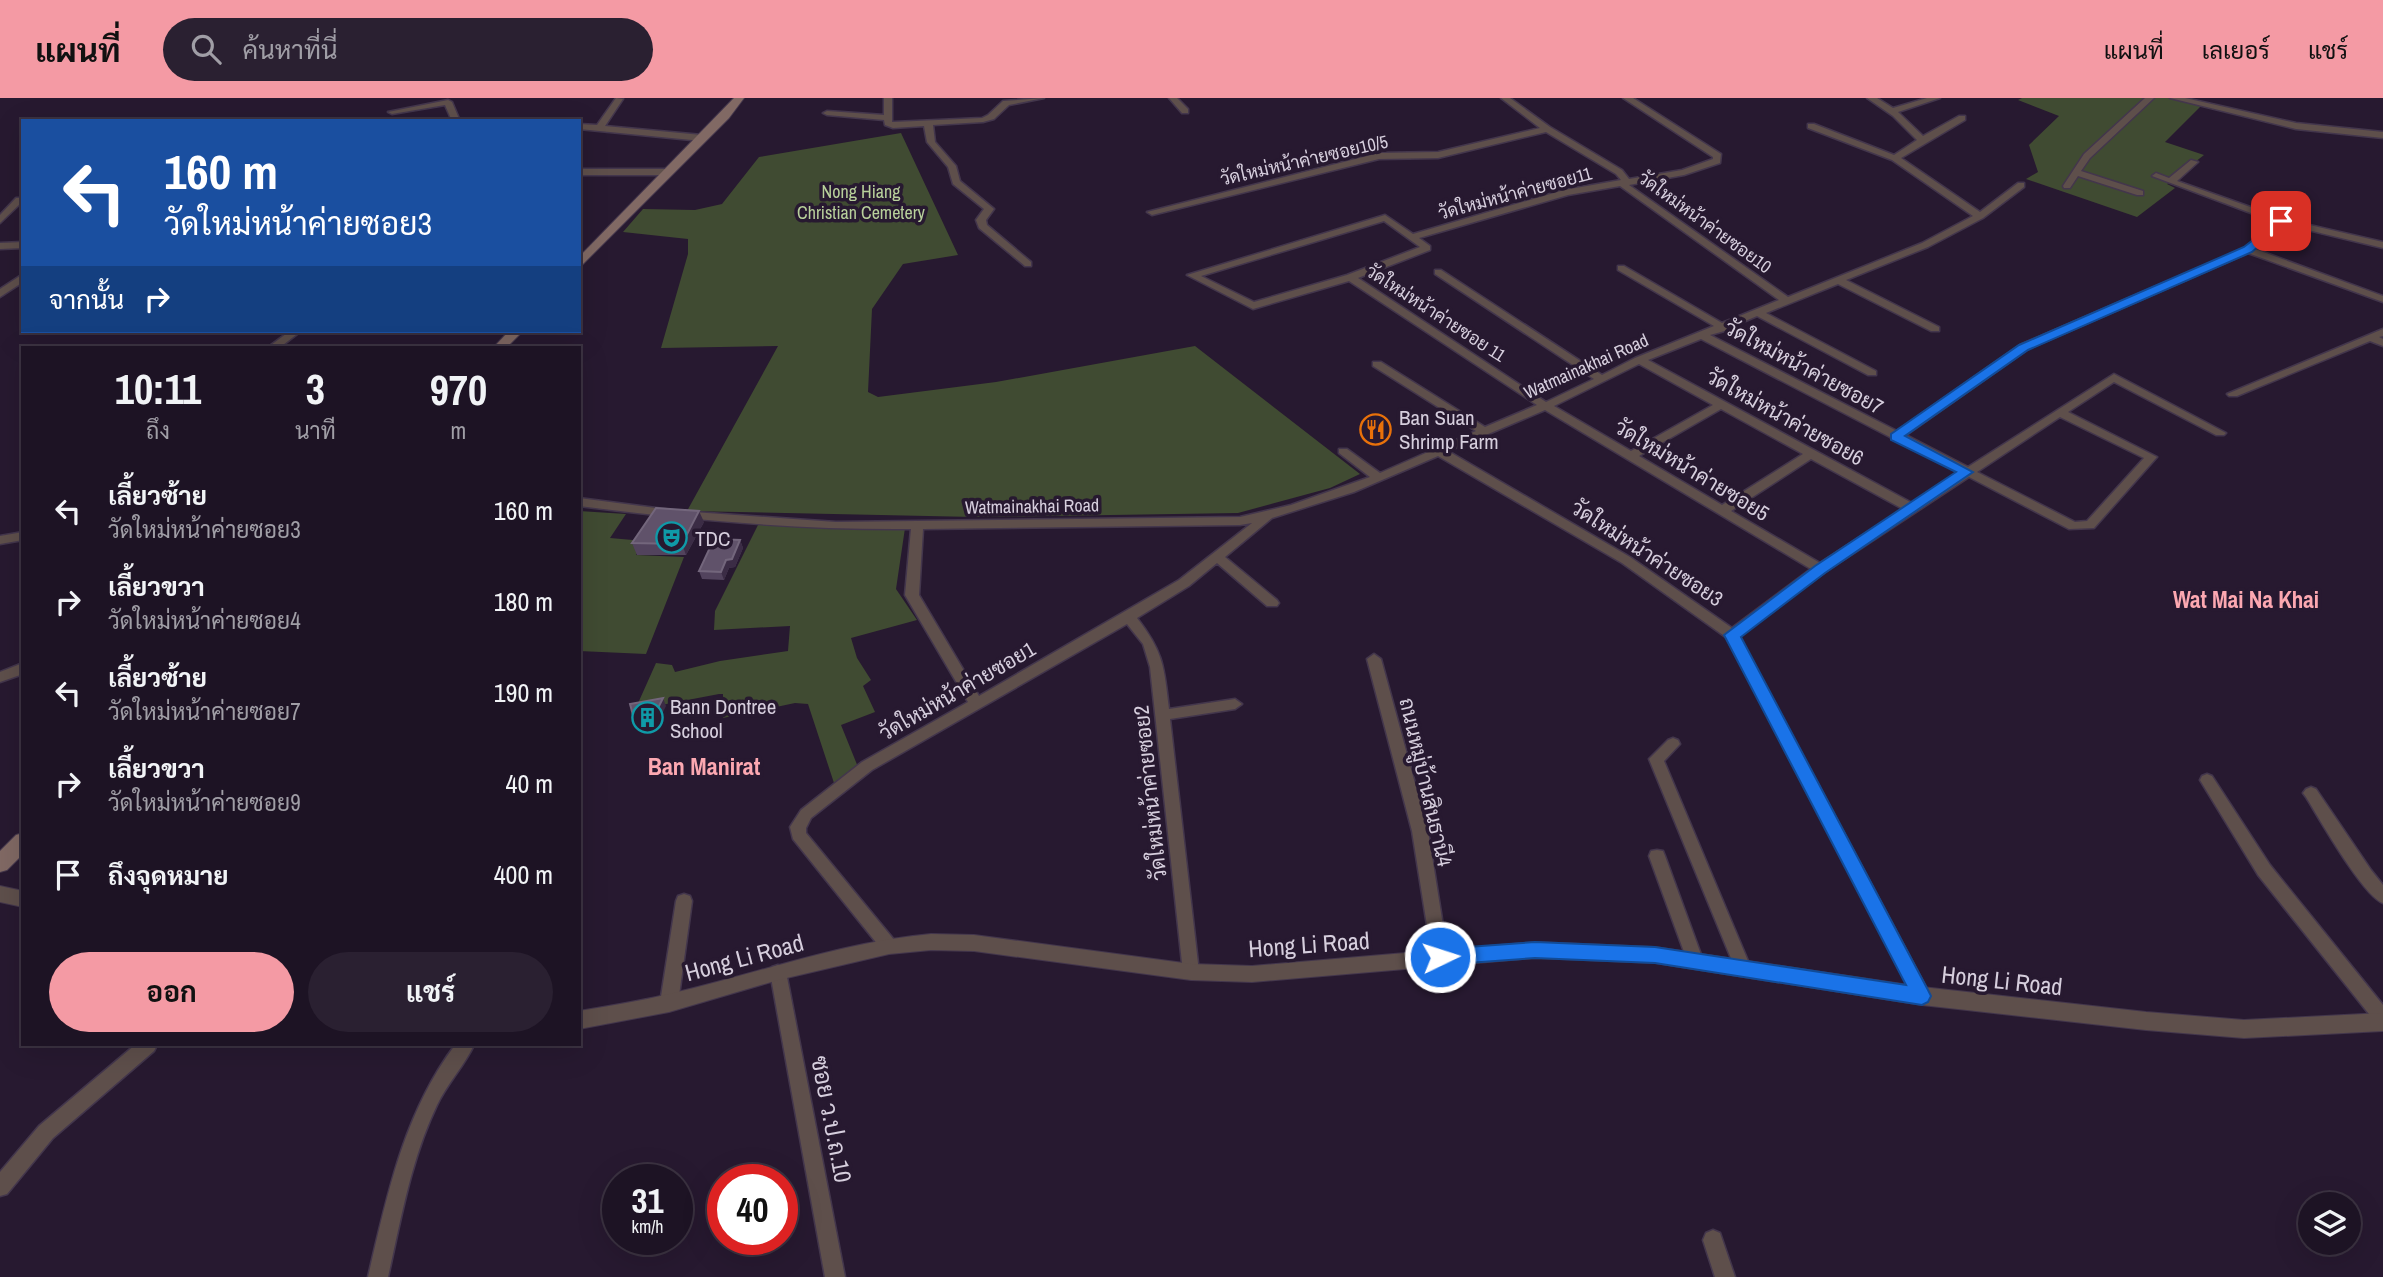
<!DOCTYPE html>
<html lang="th">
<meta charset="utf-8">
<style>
:root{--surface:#1d1324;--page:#2a2031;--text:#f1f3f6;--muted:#a09ea6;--line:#3b3241;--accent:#f49aa4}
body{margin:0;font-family:"Archivo Narrow",Sarabun,sans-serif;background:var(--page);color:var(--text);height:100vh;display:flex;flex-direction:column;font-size:26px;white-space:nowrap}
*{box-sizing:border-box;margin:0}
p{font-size:23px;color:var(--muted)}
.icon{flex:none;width:38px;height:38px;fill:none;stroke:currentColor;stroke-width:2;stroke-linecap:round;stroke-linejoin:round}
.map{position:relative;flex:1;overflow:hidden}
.sheet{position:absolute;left:21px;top:248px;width:560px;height:700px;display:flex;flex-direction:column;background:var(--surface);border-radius:0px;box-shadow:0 7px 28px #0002,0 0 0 2px var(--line)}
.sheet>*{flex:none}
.banner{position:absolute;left:21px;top:21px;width:560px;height:214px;border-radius:0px;box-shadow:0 7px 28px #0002,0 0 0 2px var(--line);background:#1a4fa0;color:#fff;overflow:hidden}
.controls{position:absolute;left:2298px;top:1094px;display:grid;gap:14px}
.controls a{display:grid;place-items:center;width:63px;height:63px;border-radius:50%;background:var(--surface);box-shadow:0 7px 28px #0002,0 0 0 2px var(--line);font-size:35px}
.speed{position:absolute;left:602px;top:1066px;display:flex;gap:14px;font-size:35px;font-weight:700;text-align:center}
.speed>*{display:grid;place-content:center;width:91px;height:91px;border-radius:50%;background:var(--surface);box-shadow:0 7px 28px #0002,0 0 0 2px var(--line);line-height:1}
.speed small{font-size:18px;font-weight:400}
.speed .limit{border:10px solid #d22;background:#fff;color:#111}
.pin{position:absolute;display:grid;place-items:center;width:60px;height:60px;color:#fff;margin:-30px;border-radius:14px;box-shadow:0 4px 10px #0006}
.me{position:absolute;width:77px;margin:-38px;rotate:86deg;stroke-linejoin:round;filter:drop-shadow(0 0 5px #0008)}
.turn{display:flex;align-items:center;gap:24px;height:147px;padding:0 28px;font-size:32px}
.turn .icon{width:91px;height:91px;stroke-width:2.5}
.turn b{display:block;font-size:49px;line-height:60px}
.then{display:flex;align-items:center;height:66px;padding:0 28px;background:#0003;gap:14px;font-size:26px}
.eta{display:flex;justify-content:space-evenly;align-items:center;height:119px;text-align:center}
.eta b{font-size:42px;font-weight:700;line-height:49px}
.primary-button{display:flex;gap:14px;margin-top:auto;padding:14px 28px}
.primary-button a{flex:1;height:80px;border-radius:42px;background:var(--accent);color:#111;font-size:28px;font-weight:700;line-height:80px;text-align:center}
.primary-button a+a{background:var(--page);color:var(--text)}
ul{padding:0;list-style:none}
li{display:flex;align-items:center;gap:21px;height:91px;padding:0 28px}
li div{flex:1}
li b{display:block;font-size:26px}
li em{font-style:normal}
header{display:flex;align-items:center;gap:42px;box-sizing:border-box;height:98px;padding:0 35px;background:var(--accent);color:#111}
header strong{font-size:33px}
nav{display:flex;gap:38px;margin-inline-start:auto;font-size:24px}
.search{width:490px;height:63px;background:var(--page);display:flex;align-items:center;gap:18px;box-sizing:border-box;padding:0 24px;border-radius:38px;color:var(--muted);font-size:26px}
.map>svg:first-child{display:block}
</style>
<header>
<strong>แผนที่</strong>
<div class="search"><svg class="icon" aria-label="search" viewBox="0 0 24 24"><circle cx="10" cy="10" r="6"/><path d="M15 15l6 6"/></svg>ค้นหาที่นี่</div>
<nav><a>แผนที่</a><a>เลเยอร์</a><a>แชร์</a></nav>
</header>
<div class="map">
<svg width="2383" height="1179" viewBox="0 0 2383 1179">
<rect width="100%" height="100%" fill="#271930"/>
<g fill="#404b32">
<polygon points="2022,0 2174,0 2202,7 2165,44 2204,57 2167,86 2175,90 2137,119 2026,81 2038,74 2029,47 2059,18 2018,2"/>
<polygon points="901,35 958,157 903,166 872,211 868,294 878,299 996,284 1195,248 1360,376 1330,390 1238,415 975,419 687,413 778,248 661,250 688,156 688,141 623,134 643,111 695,112 722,106 759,59"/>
<polygon points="579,413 626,416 610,440 644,443 636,457 684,459 646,556 579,553 583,544 579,542"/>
<polygon points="759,425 905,430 896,491 917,522 851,540 857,560 871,582 863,588 875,614 841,627 858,669 834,685 808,606 795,605 723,620 723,596 719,596 635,612 656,565 672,567 675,574 720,563 788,553 790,528 714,532 715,513"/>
</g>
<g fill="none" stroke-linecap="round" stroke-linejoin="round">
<defs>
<g id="minor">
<polygon points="616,0 623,1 605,28 702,37 706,40 702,43 579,31 579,26 597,27"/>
<polygon points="884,0 892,0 892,24 894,24 982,20 988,17 1003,3 1044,0 1009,7 994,21 983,24 933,27 935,44 956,68 960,83 994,111 986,122 987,127 1031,164 1031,168 1025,168 979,130 976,122 984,111 953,86 948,69 927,44 924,28 893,30 885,27 884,22 827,17 823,15 827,13 884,17"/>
<polygon points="1169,0 1177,0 1188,11 1188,15 1182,15"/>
<path d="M1501,0H1510L1550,29L1622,72L1629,81L1682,72L1713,61V59L1623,0H1633L1721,56L1720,65L1684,77L1629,87L1788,199L1922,145L1973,118L1892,62L1808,30V26H1814L1894,57L1917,42L1893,18L1867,0H1877L1893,10L1927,0H1940L1898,14L1923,38L1959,18H1965V22L1901,60L1980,114L2018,85H2024V89L1983,120L1928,149L1846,182L1939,229V233H1931L1838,186L1766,215L1876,273V277H1868L1757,218L1729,230L1728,232L1710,237L1897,333L2020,247L2245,150L2275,124L2152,78L2156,75L2169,80L2191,62L2198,64L2177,83L2284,121L2383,144V150L2283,126L2255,151L2383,198V204L2248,155L2028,251L1906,337L1968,369L2114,276L2226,335L2224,337H2216L2114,284L2068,314L2157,359L2094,430L2069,431L1969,379L1825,474L1739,538L1928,893L1931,898L1928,903L1922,906L1916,903L1727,540L1622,465L1438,358L1354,394L1272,420L1225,459L1277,502L1279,505L1277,508H1267L1217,465L1189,488L1137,520C1164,555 1164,569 1169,611L1235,601L1242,606L1235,611L1170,621L1199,874L1197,879L1191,881L1185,879L1183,874L1150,569L1143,546L1127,526L872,672L811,720L806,730V735L895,843L897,848L895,853L889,855L883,853L793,741L790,729L801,712L862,664L968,604L905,497L911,431C799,432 689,422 579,408V400L679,413L836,424L1240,419L1291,407L1370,379L1339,355V351H1347L1380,375L1476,333L1373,268V264H1381L1485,329L1537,307L1349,183L1253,211L1187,177L1385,117L1413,136L1564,92L1621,82L1616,76L1546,34L1438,60L1379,61L1152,117L1147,114L1379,55L1438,54L1540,30ZM1620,88L1779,202L1722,225L1624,168H1618V172L1714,228L1635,260L1602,277L1441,172H1435V176L1594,281L1546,304L1358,180L1430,152V148L1419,140L1568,97ZM1384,123L1420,149L1347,177L1254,204L1201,178ZM1701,241L1890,339L1892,341L1960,374L1912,405L1648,262ZM1639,266L1713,307L1631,353L1554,308ZM1721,311L1803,356L1722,407L1639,358ZM1545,312L1811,471L1732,530L1630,459L1448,353ZM2060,319L2144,360L2087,423L2075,424L1977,374ZM1811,361L1903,411L1820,465L1731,413ZM1252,425L1179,482L979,598L919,497L923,431L1240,427Z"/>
<polygon points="2145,0 2154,0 2090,60 2081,73 2143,93 2143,97 2137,97 2078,78 2070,90 2064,90 2063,88 2084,56"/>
<polygon points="2170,0 2185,0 2296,25 2383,34 2383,40 2296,31"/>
<polygon points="448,2 452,4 460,23 452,23 445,7 392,16 388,14"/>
<polygon points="579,71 668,71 672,74 668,77 579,77"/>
<polygon points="16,100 22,100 23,103 0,125 0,117"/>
<polygon points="23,144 23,150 0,151 0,145"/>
<polygon points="23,176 23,184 0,199 0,191"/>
<polygon points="2383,231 2383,238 2379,239 2383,241 2383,248 2370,243 2237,298 2229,298 2227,296"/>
<polygon points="290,233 301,233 279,250 267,250"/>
<polygon points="23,434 23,442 0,446 0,438"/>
<polygon points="1374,556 1381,561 1428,733 1448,859 1446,864 1440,866 1434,864 1432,859 1412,733 1367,561"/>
<polygon points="23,565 23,576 0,584 0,574"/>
<polygon points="1673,640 1678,642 1680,646 1664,663 1751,870 1749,875 1743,877 1737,875 1735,870 1649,661 1668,642"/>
<polygon points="2207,676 2212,678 2270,767 2383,907 2383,928 2377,926 2258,777 2200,682 2202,678"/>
<path d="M2311,689L2316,691L2371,772L2383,787V805C2363,798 2319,720 2306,699L2303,695L2306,691Z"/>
<polygon points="1657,752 1663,753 1665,758 1703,862 1701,867 1695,869 1689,867 1687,862 1649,758 1651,753"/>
<polygon points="684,796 690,798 692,803 678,905 675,910 669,913 663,910 660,905 676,803 678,798"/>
<polygon points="778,867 784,869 786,874 845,1179 825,1179 770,874 772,869"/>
<polygon points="135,947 157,947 154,953 53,1040 7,1096 0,1098 0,1074 39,1028"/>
<path d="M455,947H474C464,968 447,986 437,1007C411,1061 401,1121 388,1179H368C387,1097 404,1015 455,947Z"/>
<polygon points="1713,1132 1720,1135 1735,1179 1715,1179 1703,1142 1706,1135"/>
</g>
<g id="tertiary">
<polygon points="0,788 23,793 23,809 0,804"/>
<path d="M931,836L974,837L1191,866L1252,868L1535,844L1655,849L1922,889L2146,914L2244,922L2383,915V933L2244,940L2146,932L1922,907L1655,865L1535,860L1252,884L1191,882L974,853L931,852L889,856L778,882L669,914L579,931V913C609,908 640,903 669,896C757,876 841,844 931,836Z"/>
</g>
<g id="secondary">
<polygon points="734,0 744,0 729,20 579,170 579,159"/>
<polygon points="509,233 523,233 506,250 493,250"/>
<polygon points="23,735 23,756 7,772 0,774 0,753 16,737"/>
</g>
</defs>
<use href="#minor" stroke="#43364c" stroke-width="3"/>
<use href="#tertiary" stroke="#43364c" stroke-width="2"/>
<use href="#secondary" stroke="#43364c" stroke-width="2"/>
<use href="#minor" fill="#5e4f4b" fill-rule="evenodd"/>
<use href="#tertiary" fill="#5e4f4b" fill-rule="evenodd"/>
<use href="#secondary" fill="#816964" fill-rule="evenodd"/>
</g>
<g fill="#52435d">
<polygon points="704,424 686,457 637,457 632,445"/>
<polygon points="740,442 743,450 735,469 729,470 724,482 702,481 699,473"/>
</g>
<g fill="#3b2c45">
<polygon points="699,413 704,424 686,457 682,446"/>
<polygon points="740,442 743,450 735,469 729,470 724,482 721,474 726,462"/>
<polygon points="663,600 666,608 657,626 637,629 634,621"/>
</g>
<g fill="#60526a" stroke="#73667c" stroke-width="2">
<polygon points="656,410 699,413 682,446 632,445"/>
<polygon points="714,441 740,442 732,461 726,462 721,474 699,473"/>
<polygon points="663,600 654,618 634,621 630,606"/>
</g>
<polygon fill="#1a73e8" stroke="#114b97" stroke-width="2" points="2281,120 2286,123 2285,125 2252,154 2028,252 1905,338 1973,374 1825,475 1741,539 1928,892 1931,898 1928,904 1922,907 1655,865 1535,860 1440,867 1433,865 1430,859 1433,853 1440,851 1535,844 1655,849 1906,887 1724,537 1815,468 1956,374 1891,342 1891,336 2019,247 2244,149"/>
<defs>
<symbol id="restaurant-ring" viewBox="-11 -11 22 22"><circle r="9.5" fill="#271930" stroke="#e8710a" stroke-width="1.5"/><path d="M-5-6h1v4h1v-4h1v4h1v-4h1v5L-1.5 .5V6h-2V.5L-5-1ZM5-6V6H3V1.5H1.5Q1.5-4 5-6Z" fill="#e8710a"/></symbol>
<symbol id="theatre-ring" viewBox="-11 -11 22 22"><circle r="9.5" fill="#271930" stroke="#0f9aa8" stroke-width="1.5"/><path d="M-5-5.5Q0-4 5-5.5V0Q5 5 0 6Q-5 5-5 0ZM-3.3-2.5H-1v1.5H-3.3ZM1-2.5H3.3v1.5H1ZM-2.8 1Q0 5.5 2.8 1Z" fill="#0f9aa8"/></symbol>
<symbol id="building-ring" viewBox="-11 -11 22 22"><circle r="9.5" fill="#271930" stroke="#0f9aa8" stroke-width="1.5"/><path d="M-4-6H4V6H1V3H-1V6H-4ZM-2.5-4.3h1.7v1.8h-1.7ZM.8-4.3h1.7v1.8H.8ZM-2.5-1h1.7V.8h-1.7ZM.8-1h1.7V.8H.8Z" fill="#0f9aa8"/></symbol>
</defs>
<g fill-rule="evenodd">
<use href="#restaurant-ring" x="1358" y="314" width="35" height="35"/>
<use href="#theatre-ring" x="654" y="422" width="35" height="35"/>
<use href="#building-ring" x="630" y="602" width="35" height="35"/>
</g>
<g text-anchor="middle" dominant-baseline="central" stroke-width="7" stroke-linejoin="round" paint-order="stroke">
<g font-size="18" fill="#d6cedd" stroke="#271930">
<text transform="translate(1304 62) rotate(-13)">วัดใหม่หน้าค่ายซอย10/5</text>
<text transform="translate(1515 95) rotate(-15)">วัดใหม่หน้าค่ายซอย11</text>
<text transform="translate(1705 124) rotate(36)">วัดใหม่หน้าค่ายซอย10</text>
<text transform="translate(1436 215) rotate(33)">วัดใหม่หน้าค่ายซอย 11</text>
<text transform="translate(1586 268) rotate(-24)">Watmainakhai Road</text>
<text transform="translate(1032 408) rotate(-1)">Watmainakhai Road</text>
</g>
<g font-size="18" fill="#b8d09b" stroke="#271930">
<text x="861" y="93">Nong Hiang<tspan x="861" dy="21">Christian Cemetery</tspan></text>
</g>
<g font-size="21" fill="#d6cedd" stroke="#271930">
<text transform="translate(1804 269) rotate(28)">วัดใหม่หน้าค่ายซอย7</text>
<text transform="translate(1785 319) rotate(29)">วัดใหม่หน้าค่ายซอย6</text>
<text transform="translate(1692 372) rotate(31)">วัดใหม่หน้าค่ายซอย5</text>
<text transform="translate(1647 455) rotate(33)">วัดใหม่หน้าค่ายซอย3</text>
<text transform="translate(957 593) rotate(-30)">วัดใหม่หน้าค่ายซอย1</text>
<text transform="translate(1426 684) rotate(77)">ถนนหมู่บ้านสินธานี4</text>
<text transform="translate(1150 695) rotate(-96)">วัดใหม่หน้าค่ายซอย2</text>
</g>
<g font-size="21" fill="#d6cedd" stroke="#271930" text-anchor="start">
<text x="1399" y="319">Ban Suan<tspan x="1399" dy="24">Shrimp Farm</tspan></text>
<text x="695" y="440">TDC</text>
<text x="670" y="608">Bann Dontree<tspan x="670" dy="24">School</tspan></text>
</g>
<g font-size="23" font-weight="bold" fill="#fca8b1" stroke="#271930">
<text x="2246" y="501">Wat Mai Na Khai</text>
</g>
<g font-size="24" font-weight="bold" fill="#fca8b1" stroke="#271930">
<text x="704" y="668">Ban Manirat</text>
</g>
<g font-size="24" fill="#d6cedd" stroke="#271930">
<text transform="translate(1309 846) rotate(-4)">Hong Li Road</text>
<text transform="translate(744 859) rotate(-15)">Hong Li Road</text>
<text transform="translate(2002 882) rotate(6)">Hong Li Road</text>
<text transform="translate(832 1021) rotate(79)">ซอย ว.ป.ถ.10</text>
</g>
</g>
</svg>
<div class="controls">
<a><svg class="icon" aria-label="layers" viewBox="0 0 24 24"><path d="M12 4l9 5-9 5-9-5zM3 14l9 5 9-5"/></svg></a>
</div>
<div class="speed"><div>31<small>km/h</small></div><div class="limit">40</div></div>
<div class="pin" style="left:2281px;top:123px;background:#d93025"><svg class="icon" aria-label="arrive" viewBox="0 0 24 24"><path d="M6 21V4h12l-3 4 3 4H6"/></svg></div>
<svg class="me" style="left:1440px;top:859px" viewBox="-20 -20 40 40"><circle r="17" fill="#1a73e8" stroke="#fff" stroke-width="3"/><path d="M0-11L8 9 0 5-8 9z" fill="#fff"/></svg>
<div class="banner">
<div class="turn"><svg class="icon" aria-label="left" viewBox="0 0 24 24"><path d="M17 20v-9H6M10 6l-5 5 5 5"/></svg><div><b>160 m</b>วัดใหม่หน้าค่ายซอย3</div></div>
<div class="then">จากนั้น<svg class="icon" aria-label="right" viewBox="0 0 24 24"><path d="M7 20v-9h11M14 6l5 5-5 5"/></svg></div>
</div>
<section class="sheet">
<div class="eta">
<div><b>10:11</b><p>ถึง</p></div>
<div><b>3</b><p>นาที</p></div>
<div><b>970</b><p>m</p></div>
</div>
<ul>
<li><svg class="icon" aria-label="left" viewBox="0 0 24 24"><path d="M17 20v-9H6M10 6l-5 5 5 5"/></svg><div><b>เลี้ยวซ้าย</b><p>วัดใหม่หน้าค่ายซอย3</p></div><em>160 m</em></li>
<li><svg class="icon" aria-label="right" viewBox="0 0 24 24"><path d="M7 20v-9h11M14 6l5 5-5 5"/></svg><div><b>เลี้ยวขวา</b><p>วัดใหม่หน้าค่ายซอย4</p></div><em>180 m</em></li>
<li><svg class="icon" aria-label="left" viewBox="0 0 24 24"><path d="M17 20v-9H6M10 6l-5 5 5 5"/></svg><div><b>เลี้ยวซ้าย</b><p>วัดใหม่หน้าค่ายซอย7</p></div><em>190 m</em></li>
<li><svg class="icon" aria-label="right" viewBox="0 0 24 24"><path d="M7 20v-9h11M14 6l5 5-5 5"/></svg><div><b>เลี้ยวขวา</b><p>วัดใหม่หน้าค่ายซอย9</p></div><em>40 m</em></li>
<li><svg class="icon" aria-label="arrive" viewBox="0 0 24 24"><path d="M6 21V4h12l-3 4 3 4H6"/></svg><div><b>ถึงจุดหมาย</b></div><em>400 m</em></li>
</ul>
<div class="primary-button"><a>ออก</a><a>แชร์</a></div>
</section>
</div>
